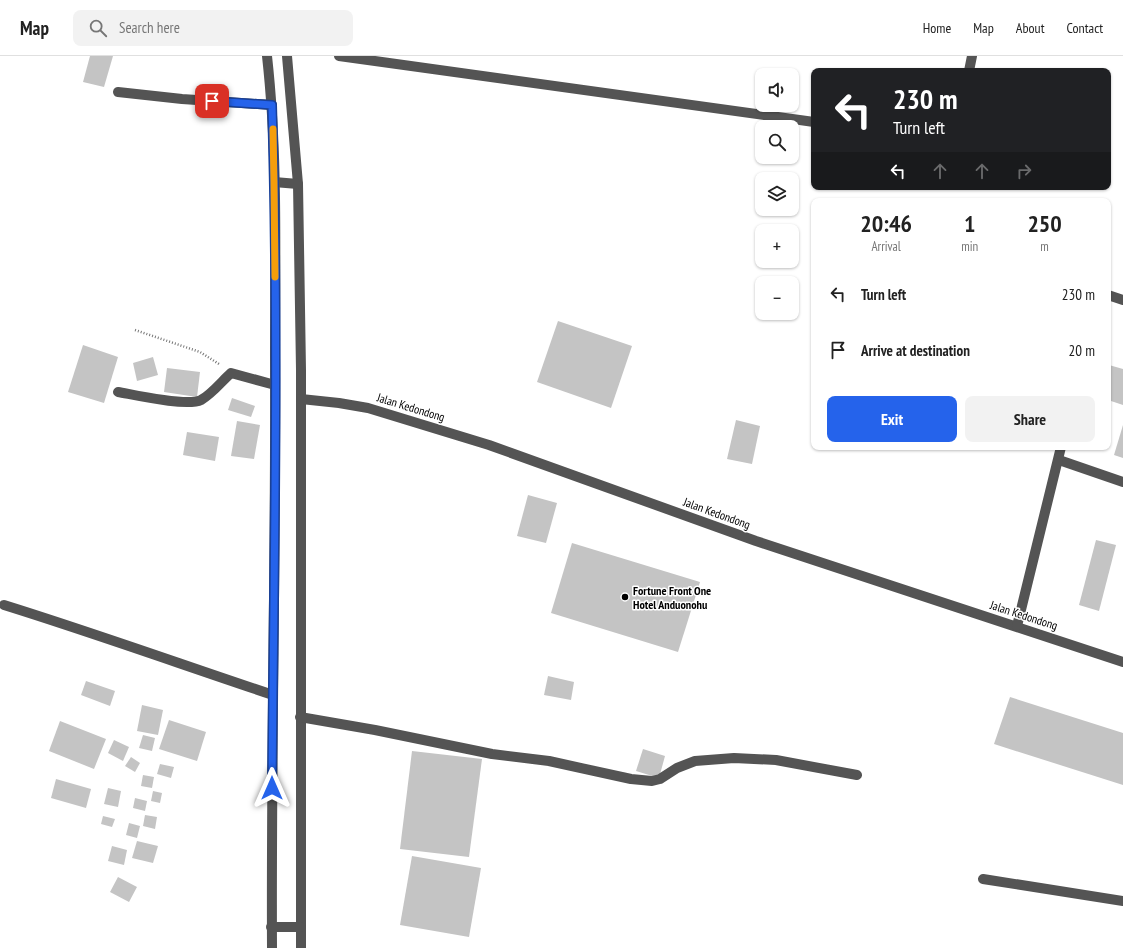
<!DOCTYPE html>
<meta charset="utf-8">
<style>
:root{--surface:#fff;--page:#f2f2f2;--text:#222;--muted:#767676;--line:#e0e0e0;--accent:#2563eb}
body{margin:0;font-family:"PT Sans Narrow",sans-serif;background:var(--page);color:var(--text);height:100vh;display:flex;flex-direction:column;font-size:15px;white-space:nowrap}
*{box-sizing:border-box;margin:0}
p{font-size:13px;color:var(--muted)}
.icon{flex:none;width:22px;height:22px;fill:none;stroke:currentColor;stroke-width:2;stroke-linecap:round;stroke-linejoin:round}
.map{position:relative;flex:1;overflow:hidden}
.panel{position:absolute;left:811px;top:142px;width:300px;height:252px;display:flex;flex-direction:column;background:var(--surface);border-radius:8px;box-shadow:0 1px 3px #0004}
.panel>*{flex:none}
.hud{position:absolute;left:811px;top:12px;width:300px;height:122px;border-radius:8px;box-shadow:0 1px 3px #0004;background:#202124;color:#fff;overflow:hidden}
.tools{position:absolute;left:755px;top:12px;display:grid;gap:8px}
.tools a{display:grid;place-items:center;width:44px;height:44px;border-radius:8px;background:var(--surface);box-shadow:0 1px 3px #0004;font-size:20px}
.pin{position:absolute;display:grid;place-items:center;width:34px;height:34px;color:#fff;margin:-17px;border-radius:8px;box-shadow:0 2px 6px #0006}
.me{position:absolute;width:44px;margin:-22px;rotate:0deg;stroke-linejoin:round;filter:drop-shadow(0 0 3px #0008)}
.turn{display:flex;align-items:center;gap:14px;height:84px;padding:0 16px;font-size:18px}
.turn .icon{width:52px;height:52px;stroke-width:2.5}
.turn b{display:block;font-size:28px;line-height:34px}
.lanes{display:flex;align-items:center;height:38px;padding:0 16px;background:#0003;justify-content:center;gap:20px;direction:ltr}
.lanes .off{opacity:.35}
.eta{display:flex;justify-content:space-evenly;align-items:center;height:68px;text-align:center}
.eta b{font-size:24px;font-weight:700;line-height:28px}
.button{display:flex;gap:8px;margin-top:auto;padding:8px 16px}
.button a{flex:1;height:46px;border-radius:8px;background:var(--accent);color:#fff;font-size:16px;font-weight:700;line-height:46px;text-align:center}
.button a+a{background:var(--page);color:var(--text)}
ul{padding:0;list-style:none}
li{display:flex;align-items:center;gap:12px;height:56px;padding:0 16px}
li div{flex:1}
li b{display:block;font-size:15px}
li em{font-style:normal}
header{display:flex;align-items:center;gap:24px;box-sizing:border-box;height:56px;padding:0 20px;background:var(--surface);border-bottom:1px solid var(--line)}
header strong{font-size:19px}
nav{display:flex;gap:22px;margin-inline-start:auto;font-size:14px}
.search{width:280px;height:36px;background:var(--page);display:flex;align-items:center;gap:10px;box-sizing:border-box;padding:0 14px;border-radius:8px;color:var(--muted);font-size:15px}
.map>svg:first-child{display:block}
</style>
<header>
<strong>Map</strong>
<div class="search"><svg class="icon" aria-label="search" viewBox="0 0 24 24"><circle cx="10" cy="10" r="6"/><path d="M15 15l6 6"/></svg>Search here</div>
<nav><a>Home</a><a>Map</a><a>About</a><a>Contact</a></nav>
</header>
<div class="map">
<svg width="1123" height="892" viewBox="0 0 1123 892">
<rect width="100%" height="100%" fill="#fff"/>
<g fill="#c4c4c4">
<polygon points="90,0 113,0 104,31 83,26"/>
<polygon points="558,265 632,290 611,352 537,326"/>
<polygon points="83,289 118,301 104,347 68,336"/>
<polygon points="153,301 158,319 137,325 133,307"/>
<polygon points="1109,309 1123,313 1123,349 1108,344 1108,312"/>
<polygon points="167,312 200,316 197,341 164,336"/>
<polygon points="232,342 255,350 251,361 228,354"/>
<polygon points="736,364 760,370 752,408 727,403"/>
<polygon points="237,365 260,369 254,403 231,400"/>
<polygon points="1123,369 1123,402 1114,399"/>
<polygon points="187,376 219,381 215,405 183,399"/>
<polygon points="528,439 557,447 546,487 517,480"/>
<polygon points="1096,484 1116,489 1099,555 1079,549"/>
<polygon points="572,487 700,526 678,596 551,557"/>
<polygon points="548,620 574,626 571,644 544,639"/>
<polygon points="86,625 115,635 110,650 81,639"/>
<polygon points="1010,641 1123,677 1123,729 994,688"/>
<polygon points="142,649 163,654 158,679 137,675"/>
<polygon points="169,664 206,676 197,705 159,693"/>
<polygon points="60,665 106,683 94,713 49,695"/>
<polygon points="143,679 155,682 152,695 139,692"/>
<polygon points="114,684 129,691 123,705 108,697"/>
<polygon points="643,693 665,700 659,722 636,715"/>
<polygon points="412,695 482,703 469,801 400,793"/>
<polygon points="131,701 140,707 135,716 125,710"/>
<polygon points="160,708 174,711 171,722 157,718"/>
<polygon points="143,719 154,721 152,732 141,730"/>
<polygon points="56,723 91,733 86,752 51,742"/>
<polygon points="108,732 121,735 118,751 104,748"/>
<polygon points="153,735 162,737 160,747 151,745"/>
<polygon points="135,742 147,745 145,755 133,752"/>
<polygon points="145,759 157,761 155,773 143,770"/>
<polygon points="103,760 115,763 112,771 101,768"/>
<polygon points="129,767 140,770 137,782 126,779"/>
<polygon points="137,785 158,790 153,807 132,802"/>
<polygon points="112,790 127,794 124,809 108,805"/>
<polygon points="412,800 481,812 469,881 400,869"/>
<polygon points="118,821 137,831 129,846 110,836"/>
</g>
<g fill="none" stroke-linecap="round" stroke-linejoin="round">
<polyline stroke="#767676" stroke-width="2.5" stroke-dasharray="1 2" stroke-linecap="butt" points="135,274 200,296 219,308"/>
<g stroke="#545454" stroke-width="10">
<path d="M267,0C278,99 275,200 275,300C276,497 271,695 272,892"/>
<polyline points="287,0 298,128 301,314 301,892"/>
<polyline points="339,0 814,66"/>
<polyline points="969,15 972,0"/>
<polyline points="118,36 182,43 272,49"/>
<polyline points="274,126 298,128"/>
<polyline points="1108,239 1123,244"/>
<path d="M118,336C135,339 187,351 201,344C212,338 222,325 231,317L275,329"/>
<polyline points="301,343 339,347 368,352 489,389 756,485 1123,606"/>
<polyline points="1059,404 1123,426"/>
<path d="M4,549C94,577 183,609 273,639"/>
<polyline points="1017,570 1061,391"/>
<polyline points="300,661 375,674 492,698 549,705 631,723 652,725 660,723 677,712 695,705 734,702 776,704 857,719"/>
<polyline points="983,823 1123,845"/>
<polyline points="271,871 301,871"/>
</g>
</g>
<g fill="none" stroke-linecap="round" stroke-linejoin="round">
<defs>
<path id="route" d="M212,45L272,49C279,276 274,504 272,732"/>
</defs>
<use href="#route" stroke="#184099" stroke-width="10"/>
<use href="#route" stroke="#2563eb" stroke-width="7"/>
<polyline stroke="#f59e0b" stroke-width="7" points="273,73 274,126 275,221"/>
</g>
<circle fill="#000" stroke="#fff" stroke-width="1.5" cx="625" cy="541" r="4"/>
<g text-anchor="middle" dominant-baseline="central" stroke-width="3" stroke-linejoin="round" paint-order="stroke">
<g font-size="12" fill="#000" stroke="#fff">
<text transform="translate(411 351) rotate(17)">Jalan Kedondong</text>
<text transform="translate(717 457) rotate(20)">Jalan Kedondong</text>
<text transform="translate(1024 559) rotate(18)">Jalan Kedondong</text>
</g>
<g font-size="12" font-weight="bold" fill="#000" stroke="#fff" text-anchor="start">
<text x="633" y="534">Fortune Front One<tspan x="633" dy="14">Hotel Anduonohu</tspan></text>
</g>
</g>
</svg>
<div class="tools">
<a><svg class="icon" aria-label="sound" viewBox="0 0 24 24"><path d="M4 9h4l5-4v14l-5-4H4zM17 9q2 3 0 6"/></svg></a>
<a><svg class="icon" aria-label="search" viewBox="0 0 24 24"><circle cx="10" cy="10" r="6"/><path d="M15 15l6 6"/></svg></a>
<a><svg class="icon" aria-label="layers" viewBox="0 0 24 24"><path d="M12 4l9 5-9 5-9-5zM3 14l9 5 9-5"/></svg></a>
<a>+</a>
<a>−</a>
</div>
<div class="pin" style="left:212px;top:45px;background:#d93025"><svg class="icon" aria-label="arrive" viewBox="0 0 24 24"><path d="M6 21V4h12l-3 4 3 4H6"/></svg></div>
<svg class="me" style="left:272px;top:732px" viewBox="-20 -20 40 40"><path d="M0-17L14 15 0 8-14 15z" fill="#2563eb" stroke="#fff" stroke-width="4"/></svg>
<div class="hud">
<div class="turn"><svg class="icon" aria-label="left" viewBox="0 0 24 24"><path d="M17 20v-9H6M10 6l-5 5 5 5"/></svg><div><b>230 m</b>Turn left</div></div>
<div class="lanes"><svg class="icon" aria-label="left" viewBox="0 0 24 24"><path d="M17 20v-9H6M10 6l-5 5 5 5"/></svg><svg class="icon off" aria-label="ahead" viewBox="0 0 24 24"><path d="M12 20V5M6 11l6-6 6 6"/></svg><svg class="icon off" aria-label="ahead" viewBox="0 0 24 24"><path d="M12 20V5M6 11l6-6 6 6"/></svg><svg class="icon off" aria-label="right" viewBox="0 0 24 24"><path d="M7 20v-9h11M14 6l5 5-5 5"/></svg></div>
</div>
<section class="panel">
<div class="eta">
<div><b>20:46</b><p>Arrival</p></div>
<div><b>1</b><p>min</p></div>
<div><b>250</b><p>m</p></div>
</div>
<ul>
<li><svg class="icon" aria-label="left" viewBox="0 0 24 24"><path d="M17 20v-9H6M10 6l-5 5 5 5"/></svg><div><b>Turn left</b></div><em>230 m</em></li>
<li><svg class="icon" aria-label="arrive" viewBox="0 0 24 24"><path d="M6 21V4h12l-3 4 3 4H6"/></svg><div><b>Arrive at destination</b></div><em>20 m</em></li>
</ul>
<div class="button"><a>Exit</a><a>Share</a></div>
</section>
</div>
